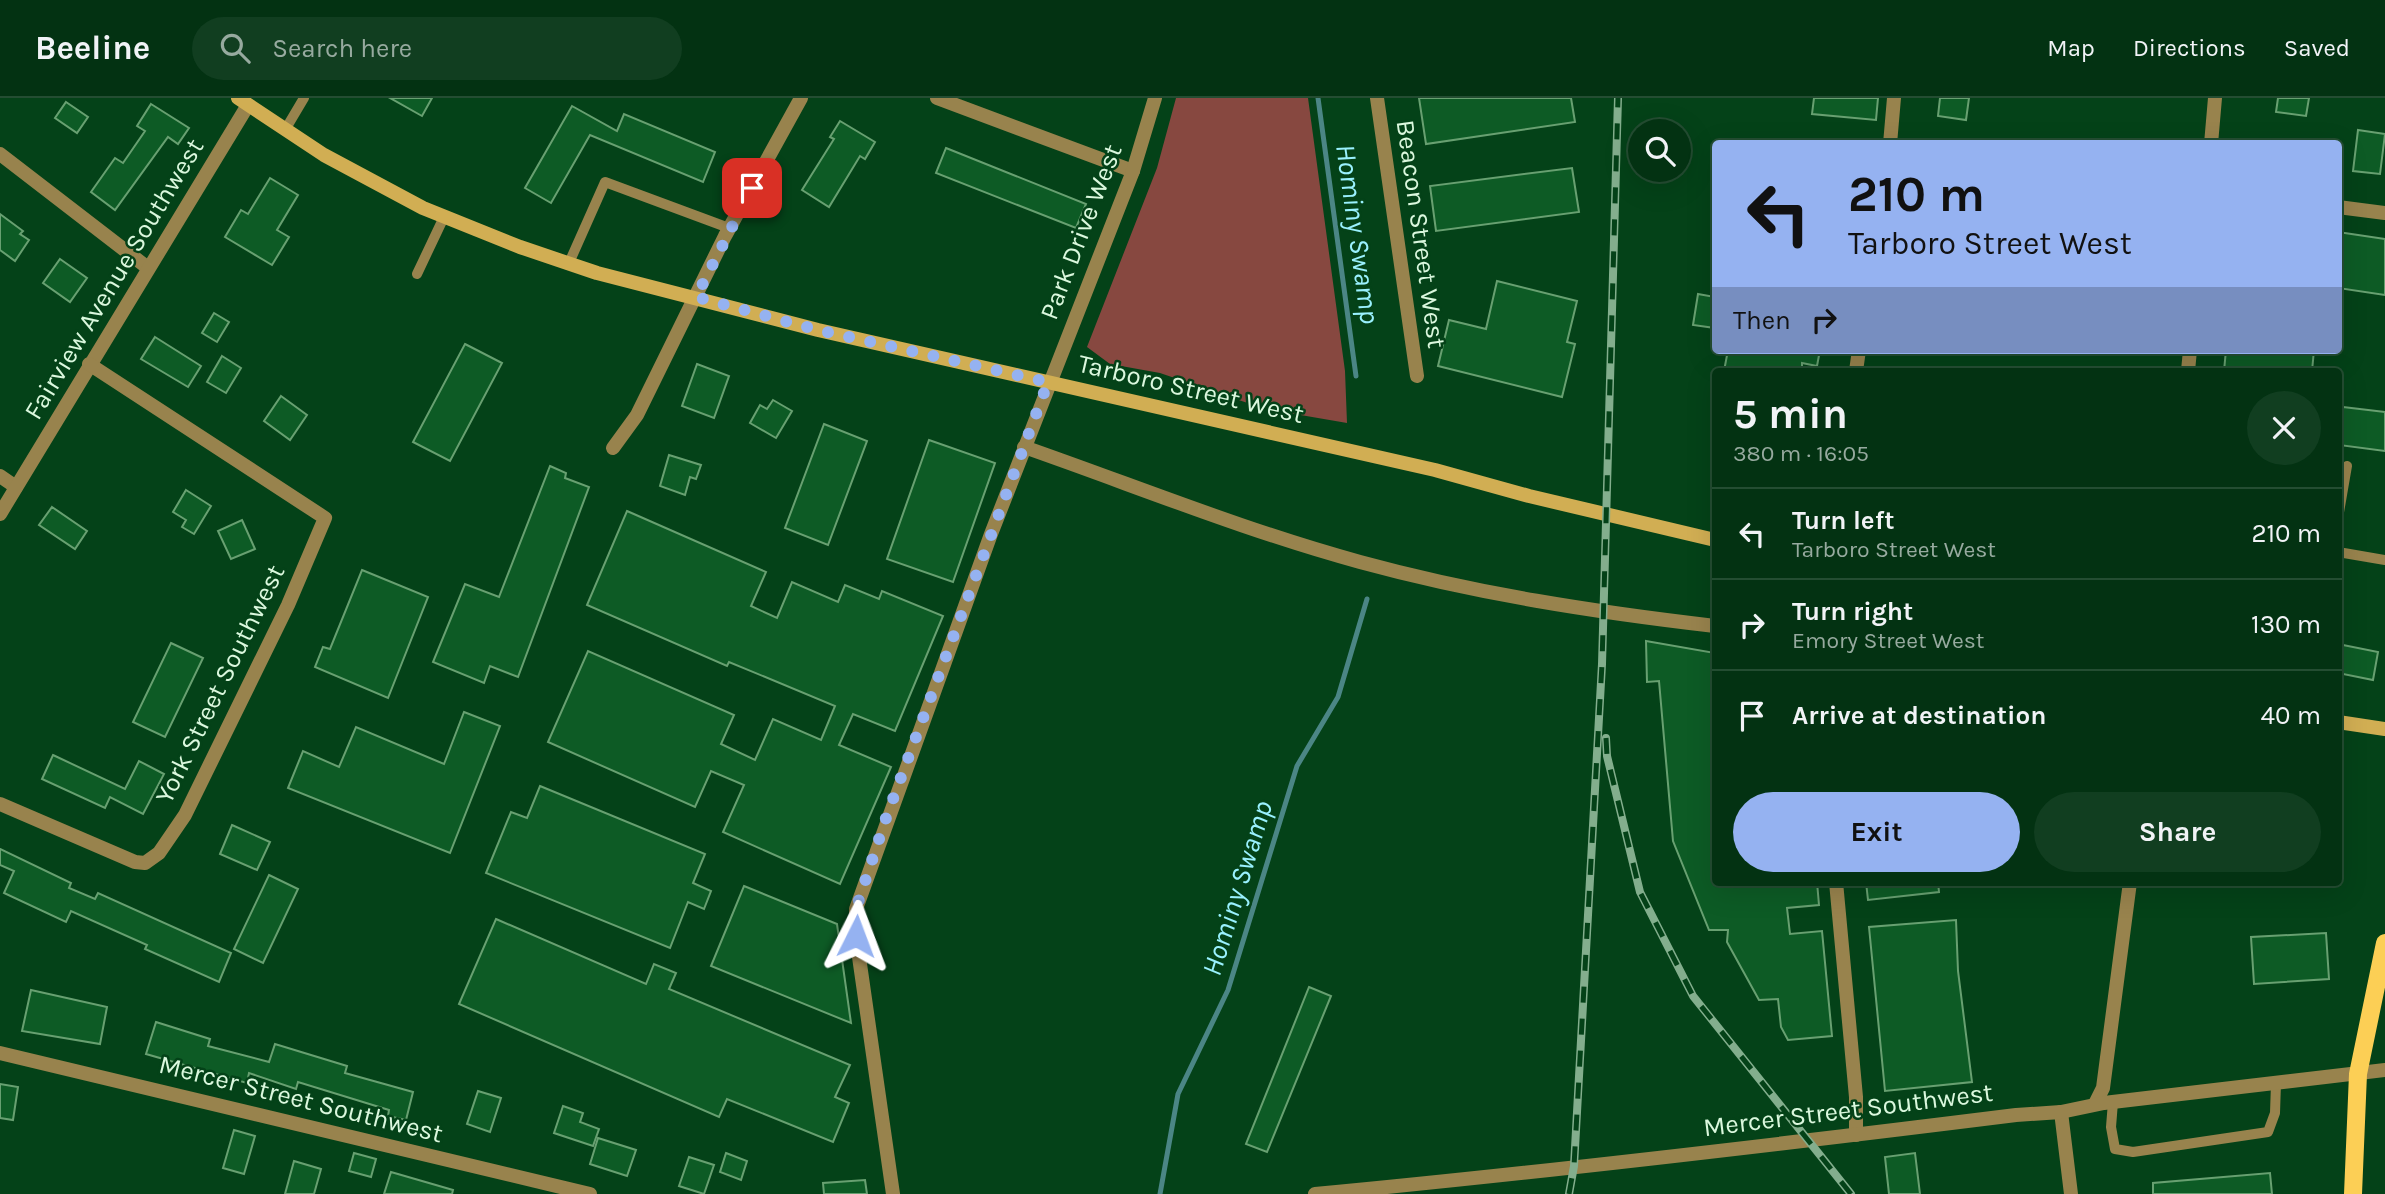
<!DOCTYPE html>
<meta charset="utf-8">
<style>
:root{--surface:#033212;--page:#113e20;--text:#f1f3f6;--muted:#97aa9f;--line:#244d32;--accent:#95b2f1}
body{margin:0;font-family:Karla,sans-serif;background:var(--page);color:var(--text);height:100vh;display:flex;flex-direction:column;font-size:26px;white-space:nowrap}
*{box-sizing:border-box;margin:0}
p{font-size:23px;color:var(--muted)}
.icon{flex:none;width:38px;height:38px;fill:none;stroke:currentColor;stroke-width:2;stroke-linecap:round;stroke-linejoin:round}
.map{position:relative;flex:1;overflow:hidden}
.panel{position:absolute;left:1712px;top:270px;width:630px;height:518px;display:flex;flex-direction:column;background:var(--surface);border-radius:7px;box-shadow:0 7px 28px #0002,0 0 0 2px var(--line)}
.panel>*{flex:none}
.hud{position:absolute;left:1712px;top:42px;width:630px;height:214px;border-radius:7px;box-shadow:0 7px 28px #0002,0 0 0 2px var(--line);background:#95b2f1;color:#111;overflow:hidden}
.controls{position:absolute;left:1628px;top:21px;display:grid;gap:14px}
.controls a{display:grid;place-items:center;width:63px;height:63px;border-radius:50%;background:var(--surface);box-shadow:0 7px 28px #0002,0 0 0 2px var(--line);font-size:35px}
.pin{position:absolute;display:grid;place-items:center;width:60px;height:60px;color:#fff;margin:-30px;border-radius:14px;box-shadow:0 4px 10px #0006}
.me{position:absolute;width:77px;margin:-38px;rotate:3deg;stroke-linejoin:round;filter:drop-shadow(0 0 5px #0008)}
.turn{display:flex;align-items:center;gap:24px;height:147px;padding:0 21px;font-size:32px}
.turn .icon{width:91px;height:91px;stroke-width:2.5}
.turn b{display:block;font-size:49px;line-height:60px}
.then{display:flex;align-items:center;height:66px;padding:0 21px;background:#0003;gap:14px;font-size:26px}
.round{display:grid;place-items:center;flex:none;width:74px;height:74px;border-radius:37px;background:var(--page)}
.summary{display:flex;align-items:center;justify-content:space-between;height:119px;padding:0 21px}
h1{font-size:42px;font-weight:700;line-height:52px}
.primary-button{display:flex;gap:14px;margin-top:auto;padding:14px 21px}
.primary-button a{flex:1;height:80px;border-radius:42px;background:var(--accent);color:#111;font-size:28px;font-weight:700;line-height:80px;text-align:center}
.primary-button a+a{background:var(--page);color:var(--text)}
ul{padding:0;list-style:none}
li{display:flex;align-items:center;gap:21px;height:91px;padding:0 21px;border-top:2px solid var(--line)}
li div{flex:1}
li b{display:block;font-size:26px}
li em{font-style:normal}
header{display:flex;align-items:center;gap:42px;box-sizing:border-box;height:98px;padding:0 35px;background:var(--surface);border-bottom:2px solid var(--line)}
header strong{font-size:33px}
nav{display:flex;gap:38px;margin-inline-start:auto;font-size:24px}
.search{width:490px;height:63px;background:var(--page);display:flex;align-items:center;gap:18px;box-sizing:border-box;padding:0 24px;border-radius:38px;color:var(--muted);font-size:26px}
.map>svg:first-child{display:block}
</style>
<header>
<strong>Beeline</strong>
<div class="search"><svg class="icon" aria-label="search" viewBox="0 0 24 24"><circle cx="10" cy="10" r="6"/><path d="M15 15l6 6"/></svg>Search here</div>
<nav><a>Map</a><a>Directions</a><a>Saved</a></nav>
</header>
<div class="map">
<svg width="2385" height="1096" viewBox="0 0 2385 1096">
<rect width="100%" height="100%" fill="#044218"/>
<polygon fill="#874840" points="1176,0 1308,0 1345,273 1347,325 1265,311 1160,275 1110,266 1087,249 1157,70"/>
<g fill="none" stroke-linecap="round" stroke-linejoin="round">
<g stroke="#4b8685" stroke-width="5">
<polyline points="1318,0 1356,278"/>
<polyline points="1160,1096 1178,996 1228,892 1297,668 1338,599 1367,501"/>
</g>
</g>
<g fill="#0d5b25" stroke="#68a071" stroke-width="2">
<polygon points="390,0 432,0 422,18"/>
<polygon points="1419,0 1571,0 1575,24 1426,46"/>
<polygon points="1814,0 1878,0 1876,22 1812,16"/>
<polygon points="1940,0 1969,0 1966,22 1938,18"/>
<polygon points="2278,0 2309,0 2306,18 2276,14"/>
<polygon points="66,4 88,19 77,35 55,20"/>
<polygon points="151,6 189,30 178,46 168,39 115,112 91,94 115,60 123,65 145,33 137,28"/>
<polygon points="572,8 617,33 624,16 715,54 703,84 590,37 551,105 525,90"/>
<polygon points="840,23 875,44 865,61 860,58 829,109 802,92 834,41 830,39"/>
<polygon points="2358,32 2385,36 2380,76 2353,73"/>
<polygon points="946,50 1086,106 1076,130 936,75"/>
<polygon points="1572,70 1579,114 1436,133 1430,88"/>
<polygon points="270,80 298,97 277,132 289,139 272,167 225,139 241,112 248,116"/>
<polygon points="0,116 23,133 20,136 29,142 15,163 0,152"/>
<polygon points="2338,134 2385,141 2385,197 2338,190"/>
<polygon points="60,161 87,180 70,204 43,185"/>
<polygon points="1497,183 1577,203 1567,244 1575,246 1562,299 1438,268 1449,222 1486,231"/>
<polygon points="1698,196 1715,199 1715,230 1693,227"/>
<polygon points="214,215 229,224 217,244 202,235"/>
<polygon points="155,239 201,268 188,289 141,261"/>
<polygon points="465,246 502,265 450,363 413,344"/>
<polygon points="1728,252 1820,252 1817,268 1802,265 1802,273 1724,273"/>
<polygon points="2226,252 2314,252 2312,273 2224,273"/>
<polygon points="222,258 241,270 226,295 207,284"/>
<polygon points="697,266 729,278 714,320 682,308"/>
<polygon points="281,298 307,317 290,342 264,323"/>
<polygon points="773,302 792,313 776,340 750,325 760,307 767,311"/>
<polygon points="2343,309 2385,314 2385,353 2339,347"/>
<polygon points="824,326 867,343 828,447 785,430"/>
<polygon points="929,342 995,365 953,484 887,461"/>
<polygon points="669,357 701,367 696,381 690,379 685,397 660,388"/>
<polygon points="550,368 566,375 565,380 589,389 518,579 490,568 484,585 433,564 465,486 499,499"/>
<polygon points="186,392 211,408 194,436 182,429 186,422 173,414"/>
<polygon points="52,409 87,433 75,451 39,427"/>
<polygon points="627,413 766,474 751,508 777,520 792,484 838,504 845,487 879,501 882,493 943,518 895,633 853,616 839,647 891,669 840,786 723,734 744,687 711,673 695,709 548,644 588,553 734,617 721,646 755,662 773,621 821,642 835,608 729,564 727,568 587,507"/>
<polygon points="242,422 255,451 231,461 218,433"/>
<polygon points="362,472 428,499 388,600 315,569 323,549 330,551"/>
<polygon points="1646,543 1715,555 1715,784 1817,784 1819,807 1787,810 1790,836 1822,833 1832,938 1788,942 1781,929 1778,901 1759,902 1727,844 1728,832 1709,832 1673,743 1659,583 1647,584"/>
<polygon points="171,545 203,560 165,639 133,624"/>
<polygon points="2338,546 2378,554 2373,582 2338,575"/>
<polygon points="464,614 500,628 450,755 288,690 303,653 339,669 356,629 444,666"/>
<polygon points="53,657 125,691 139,663 164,676 143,716 110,699 105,710 42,681"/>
<polygon points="540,688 705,756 693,785 711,793 704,811 688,804 670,850 486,775 511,714 527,720"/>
<polygon points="232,727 270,744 257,772 220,756"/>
<polygon points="0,751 71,785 69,790 95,801 98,795 231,855 219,884 145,851 147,847 71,813 66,824 4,795 14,773 0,767"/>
<polygon points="269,777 298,791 263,865 234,851"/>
<polygon points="1866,784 1938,784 1939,794 1868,802"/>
<polygon points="744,788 837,826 851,925 711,868"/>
<polygon points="496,821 646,886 654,866 676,875 669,891 850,967 835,999 849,1005 833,1044 727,1001 719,1019 459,906"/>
<polygon points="1956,822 1958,873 1972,984 1885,993 1869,829"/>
<polygon points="2326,835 2329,881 2254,886 2251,839"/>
<polygon points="1309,889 1331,898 1267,1054 1246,1046"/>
<polygon points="31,892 107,909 100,946 22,933"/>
<polygon points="156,924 210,941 208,948 269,964 275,946 347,968 345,975 413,994 406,1022 388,1018 389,1012 298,984 296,991 249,975 247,985 146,956"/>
<polygon points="0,986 18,989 13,1022 0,1020"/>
<polygon points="478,993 501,1000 490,1034 467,1026"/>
<polygon points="563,1008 583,1015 580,1024 599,1031 593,1048 554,1035"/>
<polygon points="234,1032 255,1038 244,1076 223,1070"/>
<polygon points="598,1040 636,1052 627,1078 590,1066"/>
<polygon points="354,1055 376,1061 371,1079 349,1073"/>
<polygon points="726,1055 747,1063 741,1082 720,1074"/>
<polygon points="1915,1055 1920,1096 1889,1096 1885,1059"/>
<polygon points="689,1059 714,1067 704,1096 679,1088"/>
<polygon points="294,1063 321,1071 314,1096 285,1096"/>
<polygon points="391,1074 453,1092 452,1096 384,1096"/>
<polygon points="2270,1075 2272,1096 2153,1096 2153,1085"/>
<polygon points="865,1082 867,1096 824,1096 823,1085"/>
</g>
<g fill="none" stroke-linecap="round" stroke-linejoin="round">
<g stroke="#98834d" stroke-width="10">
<polyline points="285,32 304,0"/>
<polyline points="569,165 605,84 729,130"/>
<polyline points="417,176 444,119"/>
<polyline points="2338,420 2347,368"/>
<polyline points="2338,454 2385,462"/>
<polyline points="2113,1004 2111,1029 2115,1051 2133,1054 2268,1034 2275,1015 2276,985"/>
</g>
<g stroke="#98834d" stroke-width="14">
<polyline points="937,0 1133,73"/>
<polyline points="1377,0 1417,278"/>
<polyline points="1890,46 1894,0"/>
<polyline points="2211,46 2215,0"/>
<polyline points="0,56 148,170"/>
<polyline points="2338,109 2385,115"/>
<polyline points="1856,273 1859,252"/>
<polyline points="2188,273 2190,252"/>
<path d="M1024,349C1136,388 1246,433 1360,464C1477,496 1595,514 1715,528"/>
<polyline points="613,350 637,317 725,138 801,0"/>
<polyline points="0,378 16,389"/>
<polyline points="0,416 248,7"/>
<polyline points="0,706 135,764 145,765 159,755 185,717 288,507 325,420 89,266"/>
<polyline points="1836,784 1856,999 1856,1037"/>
<polyline points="0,955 590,1096"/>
<polyline points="2095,1006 2103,990 2130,784"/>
<polyline points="2061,1014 2071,1096"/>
<polyline points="893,1096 856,838 856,811 991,436 1133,73 1155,0"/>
<path d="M1315,1096C1549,1074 1783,1046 2016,1017L2061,1014L2104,1005L2385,972"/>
</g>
<g stroke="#d1ae53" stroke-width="14">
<polyline points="238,0 324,57 423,110 520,149 597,175 818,232 1435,372 1529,398 1715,442"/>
<polyline points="2338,624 2385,631"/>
</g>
<polyline stroke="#fccf55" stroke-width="18" points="2353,1096 2358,976 2385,845"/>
<defs>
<g id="rail">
<polyline points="1606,640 1607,658 1640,794 1693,898 1851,1096"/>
<polyline points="1569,1096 1574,1068 1602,566 1618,0"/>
</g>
</defs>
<use href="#rail" stroke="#83ae8d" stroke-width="8"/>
<use href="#rail" stroke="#044218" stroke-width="5" stroke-dasharray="16" stroke-linecap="butt"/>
</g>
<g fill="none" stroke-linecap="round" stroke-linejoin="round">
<polyline stroke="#95b2f1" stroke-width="12" stroke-dasharray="0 21.6" points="752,90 696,199 818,232 1048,284 887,717 856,811 856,838"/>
</g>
<g text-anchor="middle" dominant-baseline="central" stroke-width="5" stroke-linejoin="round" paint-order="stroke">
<g font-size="26" fill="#dbf8de" stroke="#044218">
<text transform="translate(1081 134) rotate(-69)">Park Drive West</text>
<text transform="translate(1421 136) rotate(82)">Beacon Street West</text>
<text transform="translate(114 181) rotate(-59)">Fairview Avenue Southwest</text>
<text transform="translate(1191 291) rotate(13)">Tarboro Street West</text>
<text transform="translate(220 586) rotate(-64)">York Street Southwest</text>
<text transform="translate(301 1001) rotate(14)">Mercer Street Southwest</text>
<text transform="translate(1848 1012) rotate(-7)">Mercer Street Southwest</text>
</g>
<g font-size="28" font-style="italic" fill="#9af1fe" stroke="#044218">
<text transform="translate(1358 136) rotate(82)">Hominy Swamp</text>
<text transform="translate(1237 790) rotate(-73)">Hominy Swamp</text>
</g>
</g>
</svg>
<div class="controls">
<a><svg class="icon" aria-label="search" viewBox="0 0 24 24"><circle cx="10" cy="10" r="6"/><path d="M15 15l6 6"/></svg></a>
</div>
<div class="pin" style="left:752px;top:90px;background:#d93025"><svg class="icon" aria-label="arrive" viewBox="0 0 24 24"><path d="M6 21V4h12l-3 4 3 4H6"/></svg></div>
<svg class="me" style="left:856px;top:838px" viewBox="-20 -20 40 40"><path d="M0-17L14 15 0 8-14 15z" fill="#95b2f1" stroke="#fff" stroke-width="4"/></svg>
<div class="hud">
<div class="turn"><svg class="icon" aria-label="left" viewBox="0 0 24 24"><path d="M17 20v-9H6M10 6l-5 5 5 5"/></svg><div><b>210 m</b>Tarboro Street West</div></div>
<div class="then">Then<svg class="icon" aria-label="right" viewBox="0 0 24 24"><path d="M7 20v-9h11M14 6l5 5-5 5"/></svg></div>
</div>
<section class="panel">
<div class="summary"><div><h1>5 min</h1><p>380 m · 16:05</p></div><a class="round"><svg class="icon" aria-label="close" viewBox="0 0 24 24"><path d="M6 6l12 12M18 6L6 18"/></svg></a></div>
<ul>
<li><svg class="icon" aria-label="left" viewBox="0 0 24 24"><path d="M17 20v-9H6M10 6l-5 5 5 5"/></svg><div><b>Turn left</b><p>Tarboro Street West</p></div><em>210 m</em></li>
<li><svg class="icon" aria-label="right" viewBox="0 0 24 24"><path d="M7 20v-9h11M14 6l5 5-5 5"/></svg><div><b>Turn right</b><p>Emory Street West</p></div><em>130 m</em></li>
<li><svg class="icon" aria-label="arrive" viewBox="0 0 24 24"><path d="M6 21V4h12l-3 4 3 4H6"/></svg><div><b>Arrive at destination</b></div><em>40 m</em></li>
</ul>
<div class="primary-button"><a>Exit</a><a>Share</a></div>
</section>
</div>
